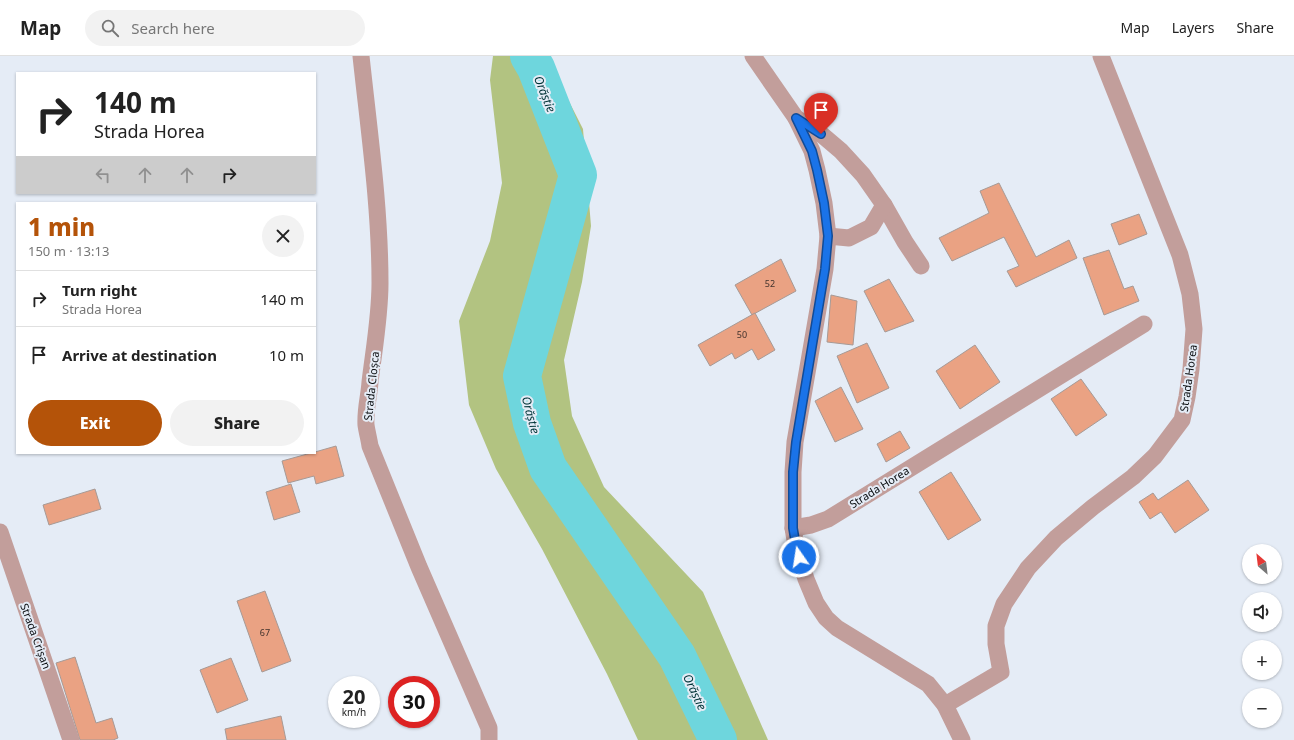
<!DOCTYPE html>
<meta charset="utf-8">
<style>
:root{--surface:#fff;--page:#f2f2f2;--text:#222;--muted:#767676;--line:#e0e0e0;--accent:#b45309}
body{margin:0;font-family:"Noto Sans",sans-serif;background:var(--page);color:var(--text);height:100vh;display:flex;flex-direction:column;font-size:15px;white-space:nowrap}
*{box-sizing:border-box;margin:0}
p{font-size:13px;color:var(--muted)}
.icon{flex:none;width:22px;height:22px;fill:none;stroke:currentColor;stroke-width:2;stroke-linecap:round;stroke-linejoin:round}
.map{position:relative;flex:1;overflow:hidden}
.drawer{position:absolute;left:16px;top:146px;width:300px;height:252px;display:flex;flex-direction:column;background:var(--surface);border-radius:0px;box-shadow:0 1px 3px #0004}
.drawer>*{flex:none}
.top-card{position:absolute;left:16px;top:16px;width:300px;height:122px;border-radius:0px;box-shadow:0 1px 3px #0004;background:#fff;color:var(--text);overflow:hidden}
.needle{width:26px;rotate:332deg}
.fabs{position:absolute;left:1242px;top:488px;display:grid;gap:8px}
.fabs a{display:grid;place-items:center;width:40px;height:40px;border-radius:50%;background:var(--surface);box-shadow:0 1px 3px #0004;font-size:20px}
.speed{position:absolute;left:328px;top:620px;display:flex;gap:8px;font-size:20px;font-weight:700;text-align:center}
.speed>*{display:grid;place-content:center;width:52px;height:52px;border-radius:50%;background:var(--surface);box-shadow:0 1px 3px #0004;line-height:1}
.speed small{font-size:10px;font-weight:400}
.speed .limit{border:6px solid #d22;background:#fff;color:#111}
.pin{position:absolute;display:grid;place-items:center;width:34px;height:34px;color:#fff;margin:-41px -17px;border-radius:50% 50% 50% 0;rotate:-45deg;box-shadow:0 0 4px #0007}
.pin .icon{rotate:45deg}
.me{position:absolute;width:44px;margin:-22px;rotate:347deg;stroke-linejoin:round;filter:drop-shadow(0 0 3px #0008)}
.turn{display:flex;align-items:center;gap:14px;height:84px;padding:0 12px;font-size:18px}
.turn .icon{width:52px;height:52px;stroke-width:2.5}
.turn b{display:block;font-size:28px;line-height:34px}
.lanes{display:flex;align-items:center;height:38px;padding:0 12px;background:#0003;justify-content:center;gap:20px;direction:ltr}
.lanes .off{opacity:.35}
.round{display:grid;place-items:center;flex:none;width:42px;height:42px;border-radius:21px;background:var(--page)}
.overview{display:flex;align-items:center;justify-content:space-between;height:68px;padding:0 12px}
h1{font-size:24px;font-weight:800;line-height:30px;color:var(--accent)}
.action{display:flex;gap:8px;margin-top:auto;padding:8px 12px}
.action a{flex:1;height:46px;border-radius:24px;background:var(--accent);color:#fff;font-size:16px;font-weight:800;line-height:46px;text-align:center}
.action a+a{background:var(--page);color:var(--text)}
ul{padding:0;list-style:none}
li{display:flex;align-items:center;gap:12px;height:56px;padding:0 12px;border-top:1px solid var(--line)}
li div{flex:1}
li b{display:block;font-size:15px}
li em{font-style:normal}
header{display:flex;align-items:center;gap:24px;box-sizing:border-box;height:56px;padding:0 20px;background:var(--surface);border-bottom:1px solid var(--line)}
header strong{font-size:19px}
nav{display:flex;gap:22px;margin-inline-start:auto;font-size:14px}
.search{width:280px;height:36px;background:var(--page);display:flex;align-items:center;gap:10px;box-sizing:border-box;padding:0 14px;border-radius:22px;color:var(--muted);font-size:15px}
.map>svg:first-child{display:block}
</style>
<header>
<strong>Map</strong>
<div class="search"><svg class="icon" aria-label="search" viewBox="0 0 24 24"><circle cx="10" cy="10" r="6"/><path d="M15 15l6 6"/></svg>Search here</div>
<nav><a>Map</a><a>Layers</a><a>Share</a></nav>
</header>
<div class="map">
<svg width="1294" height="684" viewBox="0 0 1294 684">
<rect width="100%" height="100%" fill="#e5ecf6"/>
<polygon fill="#b2c381" points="493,0 546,0 583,73 591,170 582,226 564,304 572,360 604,431 703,536 768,684 638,684 607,618 542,493 496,413 469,349 459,265 490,185 502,127 490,24"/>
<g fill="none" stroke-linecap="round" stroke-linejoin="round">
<polyline stroke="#6ed6dd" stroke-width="38" points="529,0 536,12 578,119 522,320 532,367 548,412 677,600 718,684"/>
</g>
<g fill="#eaa283" stroke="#a69a96">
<polygon points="999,127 1036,201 1069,184 1077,202 1016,231 1007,215 1019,210 1004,181 952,205 939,182 989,157 980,135"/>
<polygon points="1139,158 1147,178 1119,189 1111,168"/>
<polygon points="1109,194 1124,233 1133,230 1139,245 1104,259 1083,202"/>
<polygon points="781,203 796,235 752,259 735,229"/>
<polygon points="889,223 914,265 885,276 864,235"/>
<polygon points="831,239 857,245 853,289 827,286"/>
<polygon points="755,257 775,294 758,304 752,293 735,303 732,297 710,310 698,289"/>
<polygon points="867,287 889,332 857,347 837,300"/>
<polygon points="975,289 1000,326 960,353 936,315"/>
<polygon points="1081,323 1107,359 1076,380 1051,343"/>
<polygon points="841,331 863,373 835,386 815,345"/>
<polygon points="900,375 910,392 886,406 877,388"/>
<polygon points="336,390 344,420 316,428 314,420 288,427 282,405 311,397 315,397 315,396"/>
<polygon points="951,416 981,464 948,484 919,436"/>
<polygon points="1188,424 1209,454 1175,477 1161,456 1150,463 1139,446 1153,437 1158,444"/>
<polygon points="291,428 300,456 274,464 266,436"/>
<polygon points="95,433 101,453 49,469 43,449"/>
<polygon points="265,535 291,605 262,616 237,545"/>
<polygon points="75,601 96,667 112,662 118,682 113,684 80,684 56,607"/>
<polygon points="231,602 248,644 217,657 200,614"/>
<polygon points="281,660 286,684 227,684 225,673"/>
</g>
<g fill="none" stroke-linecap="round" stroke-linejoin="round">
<g stroke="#c29e9b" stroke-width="17">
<path d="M361,0C369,75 380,151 380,227C380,260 374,293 370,326C369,341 365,354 366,369C367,376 369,383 370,390L419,511L489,672V684"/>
<polyline points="753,0 796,62 821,78 841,95 863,119 884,149 905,186 921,210"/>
<polyline points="796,62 812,95 817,114 824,147 828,180 825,213 795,386 793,416 793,472 796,490 806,523 816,547 826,562 837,572 928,628 945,649 962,684"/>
<polyline points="828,180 849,182 871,171 884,149"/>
<polyline points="793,472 811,469 828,463 1144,268"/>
<polyline points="0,476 71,684"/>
<polyline points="945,649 1001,616 996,588 996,570 1004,548 1028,512 1056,482 1093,451 1133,421 1155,400 1182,364 1187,341 1191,313 1194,273 1190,238 1180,199 1101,0"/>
</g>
</g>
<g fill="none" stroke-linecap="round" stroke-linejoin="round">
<defs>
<polyline id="route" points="799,501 796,490 793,472 793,416 796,386 825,213 828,180 824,147 817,114 812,95 796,62 821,78"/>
</defs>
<use href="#route" stroke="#114b97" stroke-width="10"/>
<use href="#route" stroke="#1a73e8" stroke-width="7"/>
</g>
<g text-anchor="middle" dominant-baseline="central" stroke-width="4" stroke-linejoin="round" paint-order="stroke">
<g font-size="9" fill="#41322c">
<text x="770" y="227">52</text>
<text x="742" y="278">50</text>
<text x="265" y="576">67</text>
</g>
<g font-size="11" fill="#090c0f" stroke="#e5ecf6">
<text transform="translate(1188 322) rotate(-82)">Strada Horea</text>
<text transform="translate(371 330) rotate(-84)">Strada Cloșca</text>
<text transform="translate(879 431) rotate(-32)">Strada Horea</text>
<text transform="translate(36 580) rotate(70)">Strada Crișan</text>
</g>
<g font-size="12" font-style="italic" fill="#003437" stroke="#e5ecf6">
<text transform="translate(545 38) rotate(68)">Orăștie</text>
<text transform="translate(531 359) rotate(75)">Orăștie</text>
<text transform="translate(695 636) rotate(65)">Orăștie</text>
</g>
</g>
</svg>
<div class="fabs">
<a><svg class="needle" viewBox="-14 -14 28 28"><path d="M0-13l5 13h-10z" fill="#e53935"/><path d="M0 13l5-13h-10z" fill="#767676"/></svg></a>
<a><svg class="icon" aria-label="sound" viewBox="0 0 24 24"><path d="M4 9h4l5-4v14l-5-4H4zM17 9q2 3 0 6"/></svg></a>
<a>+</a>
<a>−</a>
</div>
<div class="speed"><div>20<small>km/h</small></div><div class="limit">30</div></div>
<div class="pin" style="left:821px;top:78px;background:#d93025"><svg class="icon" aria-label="arrive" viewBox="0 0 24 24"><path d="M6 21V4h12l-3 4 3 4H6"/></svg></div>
<svg class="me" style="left:799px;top:501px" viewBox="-20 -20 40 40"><circle r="17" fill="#1a73e8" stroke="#fff" stroke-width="3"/><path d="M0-11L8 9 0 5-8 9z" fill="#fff"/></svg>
<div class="top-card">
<div class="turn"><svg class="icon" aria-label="right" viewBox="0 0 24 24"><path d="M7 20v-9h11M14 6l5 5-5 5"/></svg><div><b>140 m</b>Strada Horea</div></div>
<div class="lanes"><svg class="icon off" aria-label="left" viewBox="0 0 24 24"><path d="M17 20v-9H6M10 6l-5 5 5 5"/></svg><svg class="icon off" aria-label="ahead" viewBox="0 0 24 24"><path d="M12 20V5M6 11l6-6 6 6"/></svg><svg class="icon off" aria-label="ahead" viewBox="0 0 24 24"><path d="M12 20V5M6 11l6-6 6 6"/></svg><svg class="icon" aria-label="right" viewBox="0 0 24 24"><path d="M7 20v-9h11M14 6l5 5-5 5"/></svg></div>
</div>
<section class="drawer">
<div class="overview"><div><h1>1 min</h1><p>150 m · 13:13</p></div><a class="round"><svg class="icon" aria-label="close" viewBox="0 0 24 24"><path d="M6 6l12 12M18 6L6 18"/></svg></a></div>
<ul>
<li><svg class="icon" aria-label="right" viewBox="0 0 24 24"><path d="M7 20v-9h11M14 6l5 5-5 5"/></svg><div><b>Turn right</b><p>Strada Horea</p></div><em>140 m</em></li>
<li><svg class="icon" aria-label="arrive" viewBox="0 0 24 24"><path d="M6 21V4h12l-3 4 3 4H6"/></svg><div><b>Arrive at destination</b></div><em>10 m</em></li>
</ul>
<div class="action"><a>Exit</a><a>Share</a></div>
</section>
</div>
